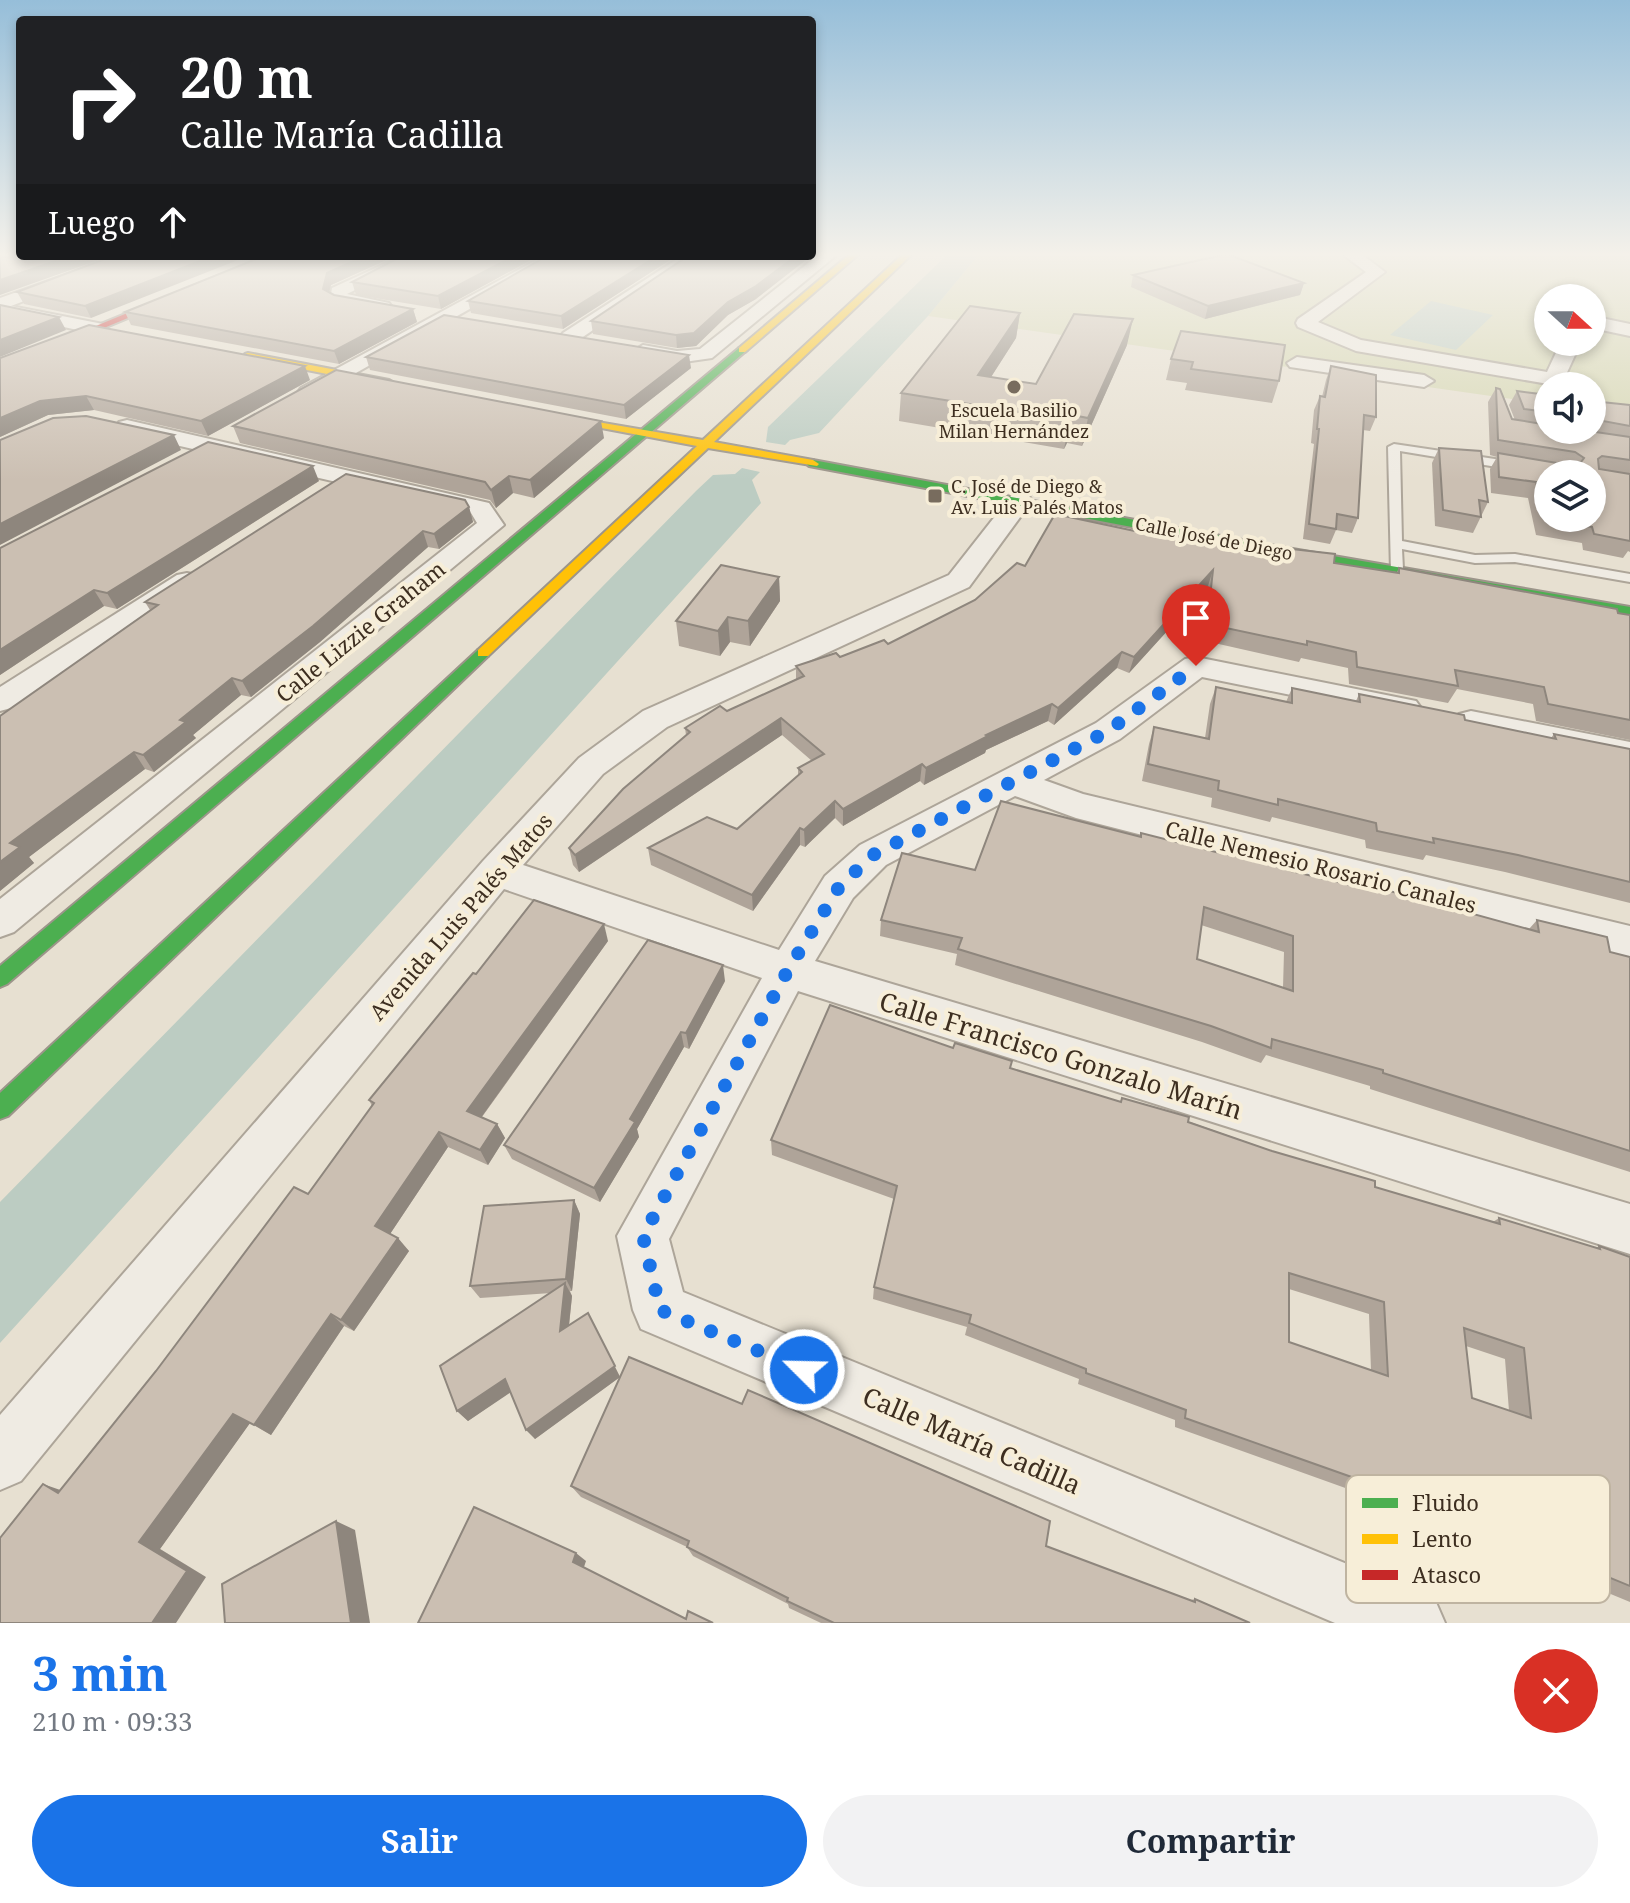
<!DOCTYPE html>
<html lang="es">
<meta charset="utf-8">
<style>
:root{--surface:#fff;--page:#f2f2f3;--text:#1f2937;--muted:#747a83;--accent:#1a73e8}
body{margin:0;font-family:"Noto Serif",serif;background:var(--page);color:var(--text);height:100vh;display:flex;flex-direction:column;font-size:30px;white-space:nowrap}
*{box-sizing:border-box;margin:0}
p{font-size:26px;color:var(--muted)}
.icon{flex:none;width:44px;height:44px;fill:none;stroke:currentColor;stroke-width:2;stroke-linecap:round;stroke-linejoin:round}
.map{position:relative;height:1623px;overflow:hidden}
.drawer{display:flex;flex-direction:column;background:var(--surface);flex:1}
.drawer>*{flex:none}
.guide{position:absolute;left:16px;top:16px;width:800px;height:244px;border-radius:8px;box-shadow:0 4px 12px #0003;background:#202124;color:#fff;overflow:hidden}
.needle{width:52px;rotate:111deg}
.buttons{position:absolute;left:1534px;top:284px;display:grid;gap:16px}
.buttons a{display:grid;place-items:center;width:72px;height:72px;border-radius:50%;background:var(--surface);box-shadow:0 4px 12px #0003;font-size:40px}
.pin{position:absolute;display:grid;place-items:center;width:68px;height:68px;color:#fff;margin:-82px -34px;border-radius:50% 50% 50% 0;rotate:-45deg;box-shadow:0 0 8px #0007}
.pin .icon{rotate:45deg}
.me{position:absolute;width:88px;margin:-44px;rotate:293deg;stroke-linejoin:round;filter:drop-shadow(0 0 6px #0008)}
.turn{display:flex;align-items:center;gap:28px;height:168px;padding:0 32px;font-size:36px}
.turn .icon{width:104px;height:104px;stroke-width:2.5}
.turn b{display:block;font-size:56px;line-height:68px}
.then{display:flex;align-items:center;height:76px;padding:0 32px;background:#0003;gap:16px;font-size:30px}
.round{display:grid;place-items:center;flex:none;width:84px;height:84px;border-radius:42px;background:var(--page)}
.head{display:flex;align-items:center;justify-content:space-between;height:136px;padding:0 32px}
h1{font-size:48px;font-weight:700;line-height:60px;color:var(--accent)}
.action{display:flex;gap:16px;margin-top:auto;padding:16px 32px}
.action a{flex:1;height:92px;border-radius:48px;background:var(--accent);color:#fff;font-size:32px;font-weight:700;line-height:92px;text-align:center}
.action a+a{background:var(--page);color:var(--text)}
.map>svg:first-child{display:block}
</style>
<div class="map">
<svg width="1630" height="1623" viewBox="0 0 1630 1623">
<rect width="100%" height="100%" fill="#e7e0d1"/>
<path fill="#d6d7b3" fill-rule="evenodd" d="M980,253H1630V416L1592,411V386H1548V404L928,316ZM1548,298H1592V342H1548Z"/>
<g fill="#bcccc2">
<polygon points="949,253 980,253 928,316 819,433 790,440 785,445 766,442 768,427"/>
<polygon points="1431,301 1493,315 1456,350 1390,335"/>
<polygon points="742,468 760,472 752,480 761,503 0,1343 0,1202 696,491 713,475 735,474"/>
</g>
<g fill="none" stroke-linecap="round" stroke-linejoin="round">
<defs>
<polygon id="lane" points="1394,444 1515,462 1521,466 1515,470 1400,451 1402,541 1475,555 1515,554 1630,574 1630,582 1515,562 1475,563 1402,549 1403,569 1396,573 1391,572 1388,447"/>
<g id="street">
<polygon points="821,253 839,253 712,358 677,363 636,355 633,351 643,345 677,351 700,349"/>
<polygon points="1341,253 1360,253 1385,272 1318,322 1361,340 1547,372 1561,342 1581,342 1564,379 1554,385 1356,351 1298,327 1296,323 1298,319 1366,272"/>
<polygon points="119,256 142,256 11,306 103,324 105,328 103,332 96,334 13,316 7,315 6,308 0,309 0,298"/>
<polygon points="402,256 423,256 347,294 389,303 392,307 389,311 339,305 330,300 332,288"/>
<polygon points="544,256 564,256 315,396 301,396 298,392 301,388"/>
<polygon points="682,256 701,256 577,341 563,341 560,337 563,333"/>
<polygon points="1592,316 1630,324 1630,336 1592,328"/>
<polygon points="1297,357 1424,375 1434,381 1424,387 1290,367 1287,363"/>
<polygon points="127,420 489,503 504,525 14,932 0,937 0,899 477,523 471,513 119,432 116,427 119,422"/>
<polygon points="1020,494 1029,496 1032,501 969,587 667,727 603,774 523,865 779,950 825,876 860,845 1096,723 1185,659 1196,657 1416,701 1421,708 1416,715 1405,718 1202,677 1120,739 1044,780 1083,794 1630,926 1630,960 1076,818 1015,796 886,865 853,898 815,961 1630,1204 1630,1254 798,991 669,1239 683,1292 1435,1600 1445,1623 1335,1623 641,1329 633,1310 617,1236 762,978 504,889 21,1481 0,1490 0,1415 483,861 579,758 643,711 949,575 1011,496"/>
<polygon points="187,573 197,575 201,581 197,587 11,708 0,711 0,687 177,575"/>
<polygon points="1471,711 1630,742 1630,766 1459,730 1455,722 1459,714"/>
</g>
<g id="fast">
<polygon points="739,348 747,350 7,984 0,987 0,966"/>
<polygon points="813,460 1275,546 1630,607 1630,615 1275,554 809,466 807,464"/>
<polygon points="483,648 488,650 488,656 8,1116 0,1119 0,1093 478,650"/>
</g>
<g id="slow">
<polygon points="851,253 860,253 745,352 739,352 739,348"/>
<polygon points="904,253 913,253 714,442 813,460 819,464 817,466 708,448 488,656 478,656 478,650 697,446 543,417 538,414 539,412 703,440"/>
<polygon points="248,353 389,380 394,383 389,386 245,358 245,354"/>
</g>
<polygon id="jam" points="266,256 277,256 99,330 91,328"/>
</defs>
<use href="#lane" stroke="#ada599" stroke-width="4"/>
<use href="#street" stroke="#ada599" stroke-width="4"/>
<use href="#fast" stroke="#9c958a" stroke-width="4"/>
<use href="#slow" stroke="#9c958a" stroke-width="4"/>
<use href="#jam" stroke="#9c958a" stroke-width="4"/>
<use href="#lane" fill="#efebe3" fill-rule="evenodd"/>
<use href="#street" fill="#efebe3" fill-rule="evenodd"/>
<use href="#fast" fill="#4caf50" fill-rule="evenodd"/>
<use href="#slow" fill="#ffc107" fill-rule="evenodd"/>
<use href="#jam" fill="#c62828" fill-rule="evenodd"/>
</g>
<g fill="#afa499" fill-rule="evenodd">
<polygon points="113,256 91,318 24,304 17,292"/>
<polygon points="264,256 395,256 331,285 329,292 334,295 413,309 417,322 339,364 131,325 125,312"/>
<polygon points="538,256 441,309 356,295 352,282"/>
<polygon points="676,256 563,329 471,313 468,301"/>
<polygon points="1133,275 1304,283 1300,295 1205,319 1131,287"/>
<polygon points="756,299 728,315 696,346 677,348 593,334 591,321"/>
<polygon points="1020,313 1016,338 991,377 1036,384 1127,345 1082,446 1067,443 1064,449 899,421 901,393"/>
<polygon points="1181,331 1279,381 1272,403 1185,390 1187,383 1166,380 1171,359"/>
<polygon points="366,357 691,368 626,419 370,370"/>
<polygon points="0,358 310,380 208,436 94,410 48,415 0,437"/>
<polygon points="1331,366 1376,417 1370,431 1363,430 1358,518 1352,533 1336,530 1330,544 1303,539 1314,444 1311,443 1314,410 1320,396 1322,397 1326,380"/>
<polygon points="1496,388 1512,419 1515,420 1509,405 1517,391 1548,395 1548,430 1592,430 1592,401 1630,405 1630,552 1628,551 1623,558 1583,550 1582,543 1536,535 1528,498 1491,493 1490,469 1497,457 1490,455 1488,402"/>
<polygon points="233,426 604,438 534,498 513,493 496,508 490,500 240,443"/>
<polygon points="1439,448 1488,502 1473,533 1435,526 1432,463"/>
<polygon points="319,481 117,609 104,606 0,675 0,548"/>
<polygon points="469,507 473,522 439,549 428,547 320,642 251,697 241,695 193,735 196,738 154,772 145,769 29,857 34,863 0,891 0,716 150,610 145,602"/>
<polygon points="1135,531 1290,555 1292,549 1334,563 1397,572 1399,568 1630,615 1630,740 1536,721 1533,704 1457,689 1448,703 1349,684 1348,668 1301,658 1299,662 1201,640 1208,586 1129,673 1117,668 1054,725 1048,721 986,750 985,753 924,785 920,781 843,826 835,818 805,847 800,845 753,911 651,865 648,848 737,829 798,775 798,768 812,761 782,735 579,872 573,865 569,848 686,735 685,728 727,711 796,679 796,666 840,657 888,644 975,600 1025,566"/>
<polygon points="779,577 780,601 750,646 730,642 720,656 679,646 676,621"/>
<polygon points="1216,687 1286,702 1292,688 1356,701 1359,694 1465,720 1551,738 1554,734 1630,749 1630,903 1505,872 1426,855 1423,860 1366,848 1365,840 1272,817 1270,822 1211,807 1212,798 1142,781 1149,744 1154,727 1205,738 1210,704"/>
<path d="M1140,837L1219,852L1222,848L1291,871L1366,888L1368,885L1529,929L1537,920L1610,952L1630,957V1172L1370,1089V1086L1266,1055L1261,1063L1202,1042L955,965L957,954L880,936L881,920L975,870ZM1201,925L1284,952L1283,988L1197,959Z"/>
<polygon points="608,941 482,1117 497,1124 505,1138 488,1165 448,1147 390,1234 409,1251 354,1331 344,1326 271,1435 250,1423 160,1549 206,1577 61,1490 308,1194 372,1106 369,1100 476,974"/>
<polygon points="725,981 689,1049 684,1047 637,1129 639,1137 600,1202 512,1159 504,1145"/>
<path d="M1010,1068L1120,1102L1122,1098L1375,1187L1493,1222L1499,1218L1596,1248L1599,1246L1630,1257V1602L1504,1550L1495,1552L1376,1507V1499L1175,1427V1420L1078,1384L1079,1379L965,1335L967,1327L873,1299L874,1287L894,1199L772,1155L771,1140ZM1289,1289L1369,1314L1371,1370L1289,1342ZM1466,1346L1505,1359L1509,1411L1472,1398Z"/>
<polygon points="574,1200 580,1214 572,1291 570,1291 572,1296 569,1326 588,1313 620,1377 1046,1546 1191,1600 1195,1599 1250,1623 821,1623 789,1608 788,1604 693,1556 687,1547 581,1497 571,1486 620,1377 535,1439 510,1392 468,1421 457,1411 551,1293 480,1298 470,1286"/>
</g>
<g fill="#8e867d">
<polygon points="70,256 110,256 0,295 0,280"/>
<polygon points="213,256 248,256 91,318 85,306"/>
<polygon points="365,256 395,256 331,285 327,301 323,289 327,273"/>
<polygon points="514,256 538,256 441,309 438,296"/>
<polygon points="657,256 676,256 563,329 561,316"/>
<polygon points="796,256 811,256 756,299 728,315 696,346 677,348 676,335 728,302"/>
<polygon points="1304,283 1300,295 1205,319 1208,306"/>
<polygon points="413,309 417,322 339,364 334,351"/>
<polygon points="1020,313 1016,338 975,402 978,375"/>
<polygon points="59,317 66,330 0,357 0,340"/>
<polygon points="1133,319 1127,345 1082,446 1088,418"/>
<polygon points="689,355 691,368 626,419 624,405"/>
<polygon points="305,366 310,380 208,436 201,421"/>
<polygon points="86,396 94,410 48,415 0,437 0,418 40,401"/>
<polygon points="1072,415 1067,443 1064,449 1070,420"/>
<polygon points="601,421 604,438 534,498 530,480"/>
<polygon points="174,435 181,450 0,545 0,524"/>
<polygon points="313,466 319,481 117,609 107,593"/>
<polygon points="509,476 513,493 496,508 491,490"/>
<polygon points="469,507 473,522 439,549 434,534"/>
<polygon points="423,531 428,547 320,642 251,697 242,681"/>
<polygon points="1213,570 1208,586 1129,673 1134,657"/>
<polygon points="779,577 780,601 750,646 748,621"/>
<polygon points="94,590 104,606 0,675 0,650"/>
<polygon points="728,617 730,642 720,656 718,631"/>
<polygon points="1122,652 1117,668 1054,725 1058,708"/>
<polygon points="232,678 241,695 193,735 196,738 154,772 143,755 180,720"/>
<polygon points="1052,704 1048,721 986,750 985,753 924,785 926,768 986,735"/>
<polygon points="781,718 782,735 579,872 575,855"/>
<polygon points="134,752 145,769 29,857 34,863 0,891 0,862 10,843"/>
<polygon points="922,764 920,781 843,826 843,809"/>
<polygon points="835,801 835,818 805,847 804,830"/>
<polygon points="800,828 800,845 753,911 752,895"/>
<polygon points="604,924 608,941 475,1126 467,1111"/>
<polygon points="723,965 725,981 689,1049 686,1033"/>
<polygon points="681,1032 684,1047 637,1129 639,1137 600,1202 594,1188 630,1119"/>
<polygon points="497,1124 505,1138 488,1165 480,1150"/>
<polygon points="439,1132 448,1147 386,1240 375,1226"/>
<polygon points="574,1200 580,1214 572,1291 566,1279"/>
<polygon points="398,1238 409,1251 354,1331 341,1320"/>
<polygon points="565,1283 572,1296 567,1343 560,1331"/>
<polygon points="588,1313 620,1377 535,1439 526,1430"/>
<polygon points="331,1314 344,1326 271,1435 254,1425"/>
<polygon points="505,1379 514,1390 468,1421 457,1411"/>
<polygon points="233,1414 250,1423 160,1549 206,1577 176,1623 152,1623 139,1542"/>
<polygon points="43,1484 66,1492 58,1493"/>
<polygon points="336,1521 355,1530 370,1623 351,1623"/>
<polygon points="576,1553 586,1561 583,1570 573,1562"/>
</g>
<g fill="#cbbfb2" stroke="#8e867d" stroke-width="2" fill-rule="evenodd">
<polygon points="0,253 20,253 20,256 70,256 0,280"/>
<polygon points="1227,254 1304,283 1208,306 1133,275"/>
<polygon points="113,256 213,256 85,306 17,292"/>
<polygon points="264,256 365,256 327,273 323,289 334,295 413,309 334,351 125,312"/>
<polygon points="402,256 514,256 438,296 352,282"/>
<polygon points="547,256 657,256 561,316 468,301"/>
<polygon points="688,256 796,256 756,286 728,302 694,333 676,335 591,321"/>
<polygon points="0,305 59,317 0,340"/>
<polygon points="970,306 1020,313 978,375 1036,384 1074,314 1133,319 1088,418 1072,415 1070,420 901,393"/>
<polygon points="444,315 689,355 624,405 366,357"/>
<polygon points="89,325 305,366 201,421 86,396 40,401 0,418 0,358"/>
<polygon points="1181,331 1285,345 1279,381 1191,369 1193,362 1171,359"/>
<polygon points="1331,366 1376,375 1376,417 1364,415 1358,518 1337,514 1336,529 1309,524 1319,429 1317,429 1320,396 1325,397"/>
<polygon points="336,370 601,421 530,480 509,476 491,490 485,482 233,426"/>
<path d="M1496,388L1500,389L1512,419L1548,425V430H1582L1630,437V460L1602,456L1598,459L1599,469L1630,474V541L1594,534L1592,527L1546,519L1536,482L1499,477L1498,453L1557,463L1581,462L1584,458L1575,452L1498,440ZM1548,474H1592V518H1548Z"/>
<polygon points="1517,391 1548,395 1548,412 1524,409"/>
<polygon points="1592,401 1630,405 1630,426 1592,419"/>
<polygon points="86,416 174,435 0,524 0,440 53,418"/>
<polygon points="208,442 313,466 107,593 94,590 0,650 0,548"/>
<polygon points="1439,448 1481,451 1488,502 1479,500 1481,517 1443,510"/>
<polygon points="346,474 465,500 469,507 434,534 423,531 313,626 242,681 232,678 180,720 186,722 143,755 134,752 10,843 20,847 0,862 0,716 158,605 145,602"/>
<polygon points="1055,514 1135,531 1136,527 1234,547 1291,555 1292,549 1335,554 1334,563 1399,573 1399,568 1617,609 1618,613 1630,615 1630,720 1548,704 1544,687 1455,670 1458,686 1357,667 1356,652 1307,641 1307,645 1207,624 1213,570 1134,657 1122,652 1058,708 1052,704 986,735 988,736 926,768 922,764 843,809 835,801 804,830 800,828 752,895 648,848 707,817 737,829 802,772 798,768 824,754 781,718 575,855 569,848 623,789 690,732 685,728 720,706 727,711 804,676 796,666 836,653 840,657 884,640 888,644 975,600 1017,563 1025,566"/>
<polygon points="721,565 779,577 748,621 728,617 718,631 676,621"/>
<polygon points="1216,687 1292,703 1292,688 1360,702 1359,694 1464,715 1465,720 1556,739 1554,734 1630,749 1630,882 1518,855 1433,838 1434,843 1377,831 1376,823 1278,799 1278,805 1218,790 1219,781 1148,764 1154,727 1209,739"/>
<path d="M1001,801L1141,837V833L1220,853L1222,848L1291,871L1368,889V885L1539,932L1537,920L1607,937L1610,952L1630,957V1151L1383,1073V1070L1272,1039L1271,1048L1211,1026L958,949L962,938L881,920L902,853L975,870ZM1204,907L1293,936V991L1197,959Z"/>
<polygon points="534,900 604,924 467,1111 497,1124 480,1150 439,1132 375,1226 398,1238 341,1320 331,1314 254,1425 233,1414 139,1542 187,1571 152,1623 0,1623 0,1538 43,1484 58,1493 156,1371 294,1187 308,1194 374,1103 369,1100 473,973 476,974"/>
<polygon points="648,940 723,965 686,1033 681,1032 630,1119 635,1122 594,1188 504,1145"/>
<path d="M830,1005L953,1048L955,1043L1012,1061L1010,1068L1121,1102L1122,1098L1189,1117L1188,1122L1272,1151L1375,1181V1187L1500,1224L1499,1218L1600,1249L1599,1246L1630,1257V1586L1516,1539L1517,1546L1394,1500V1492L1185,1418L1186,1410L1086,1373V1369L969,1323L971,1315L874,1287L897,1186L771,1140ZM1289,1273L1384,1302L1388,1376L1289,1342ZM1464,1328L1524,1348L1531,1418L1472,1398Z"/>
<polygon points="574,1200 566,1279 470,1286 484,1206"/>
<polygon points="565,1283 560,1331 588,1313 615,1366 526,1430 505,1379 457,1411 440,1366"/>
<polygon points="629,1357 742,1404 748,1390 1050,1521 1046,1546 1195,1602 1195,1599 1250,1623 834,1623 787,1601 788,1598 687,1547 689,1541 571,1486"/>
<polygon points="474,1507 576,1553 573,1562 686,1619 688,1611 713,1623 418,1623"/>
<polygon points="336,1521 351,1623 225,1623 222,1584"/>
</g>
<linearGradient id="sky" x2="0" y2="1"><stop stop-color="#96bed9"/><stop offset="0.53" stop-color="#f4f1ea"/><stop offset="1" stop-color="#f4f1ea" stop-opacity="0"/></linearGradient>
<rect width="1630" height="480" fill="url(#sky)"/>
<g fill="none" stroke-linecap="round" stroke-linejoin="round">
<polyline stroke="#1a73e8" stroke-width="14" stroke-dasharray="0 25.2" points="804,1370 660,1310 643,1236 788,970 839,887 873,855 1108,731 1196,666"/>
</g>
<g fill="#786c5e" stroke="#f7eed8" stroke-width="3">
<circle cx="1014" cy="387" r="8"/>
<rect x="927" y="488" width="16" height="16" rx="4"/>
</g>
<g text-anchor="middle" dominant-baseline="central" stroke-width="8" stroke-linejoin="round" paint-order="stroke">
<g font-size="18" fill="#3d2e20" stroke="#f7eed8">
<text x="1014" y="410">Escuela Basilio<tspan x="1014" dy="21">Milan Hernández</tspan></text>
<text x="951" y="486" text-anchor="start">C. José de Diego &amp;<tspan x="951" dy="21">Av. Luis Palés Matos</tspan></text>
</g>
<g font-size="18" fill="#3d2e20" stroke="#f7eed8">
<text transform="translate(1214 538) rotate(11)">Calle José de Diego</text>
</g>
<g font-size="22" fill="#3d2e20" stroke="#f7eed8">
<text transform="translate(360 631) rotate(-39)">Calle Lizzie Graham</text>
<text transform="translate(1321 866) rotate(14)">Calle Nemesio Rosario Canales</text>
<text transform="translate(460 916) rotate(-49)">Avenida Luis Palés Matos</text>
</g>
<g font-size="26" fill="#3d2e20" stroke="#f7eed8">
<text transform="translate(1061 1055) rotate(17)">Calle Francisco Gonzalo Marín</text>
<text transform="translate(972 1440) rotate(23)">Calle María Cadilla</text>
</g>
</g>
<rect x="1346" y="1475" width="264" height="128" rx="12" fill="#f7eed8" stroke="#bfb4a1" stroke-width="2"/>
<rect x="1362" y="1498" width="36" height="10" fill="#4caf50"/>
<rect x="1362" y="1534" width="36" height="10" fill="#ffc107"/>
<rect x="1362" y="1570" width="36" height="10" fill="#c62828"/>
<g font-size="22" fill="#3d2e20">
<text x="1412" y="1511">Fluido</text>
<text x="1412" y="1547">Lento</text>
<text x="1412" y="1583">Atasco</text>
</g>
</svg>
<div class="buttons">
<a><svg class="needle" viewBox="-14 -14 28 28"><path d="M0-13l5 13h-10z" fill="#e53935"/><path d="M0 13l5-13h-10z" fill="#747a83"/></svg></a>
<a><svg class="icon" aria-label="sound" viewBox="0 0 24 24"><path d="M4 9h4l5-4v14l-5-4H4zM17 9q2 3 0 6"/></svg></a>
<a><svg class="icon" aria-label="layers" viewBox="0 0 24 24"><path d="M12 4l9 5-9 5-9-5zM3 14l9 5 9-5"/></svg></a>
</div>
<div class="pin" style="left:1196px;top:666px;background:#d93025"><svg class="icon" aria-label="arrive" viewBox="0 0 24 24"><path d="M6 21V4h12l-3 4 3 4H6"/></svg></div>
<svg class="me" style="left:804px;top:1370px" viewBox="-20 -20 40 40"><circle r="17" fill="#1a73e8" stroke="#fff" stroke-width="3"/><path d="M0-11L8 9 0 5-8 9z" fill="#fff"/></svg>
<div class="guide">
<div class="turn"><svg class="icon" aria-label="right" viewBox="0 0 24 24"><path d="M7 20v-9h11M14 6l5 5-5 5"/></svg><div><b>20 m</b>Calle María Cadilla</div></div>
<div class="then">Luego<svg class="icon" aria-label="ahead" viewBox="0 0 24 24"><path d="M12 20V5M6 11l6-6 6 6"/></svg></div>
</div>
</div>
<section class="drawer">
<div class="head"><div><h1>3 min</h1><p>210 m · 09:33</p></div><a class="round" style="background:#d93025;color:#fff"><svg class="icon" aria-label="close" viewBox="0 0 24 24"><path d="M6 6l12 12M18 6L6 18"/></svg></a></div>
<div class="action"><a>Salir</a><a>Compartir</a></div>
</section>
